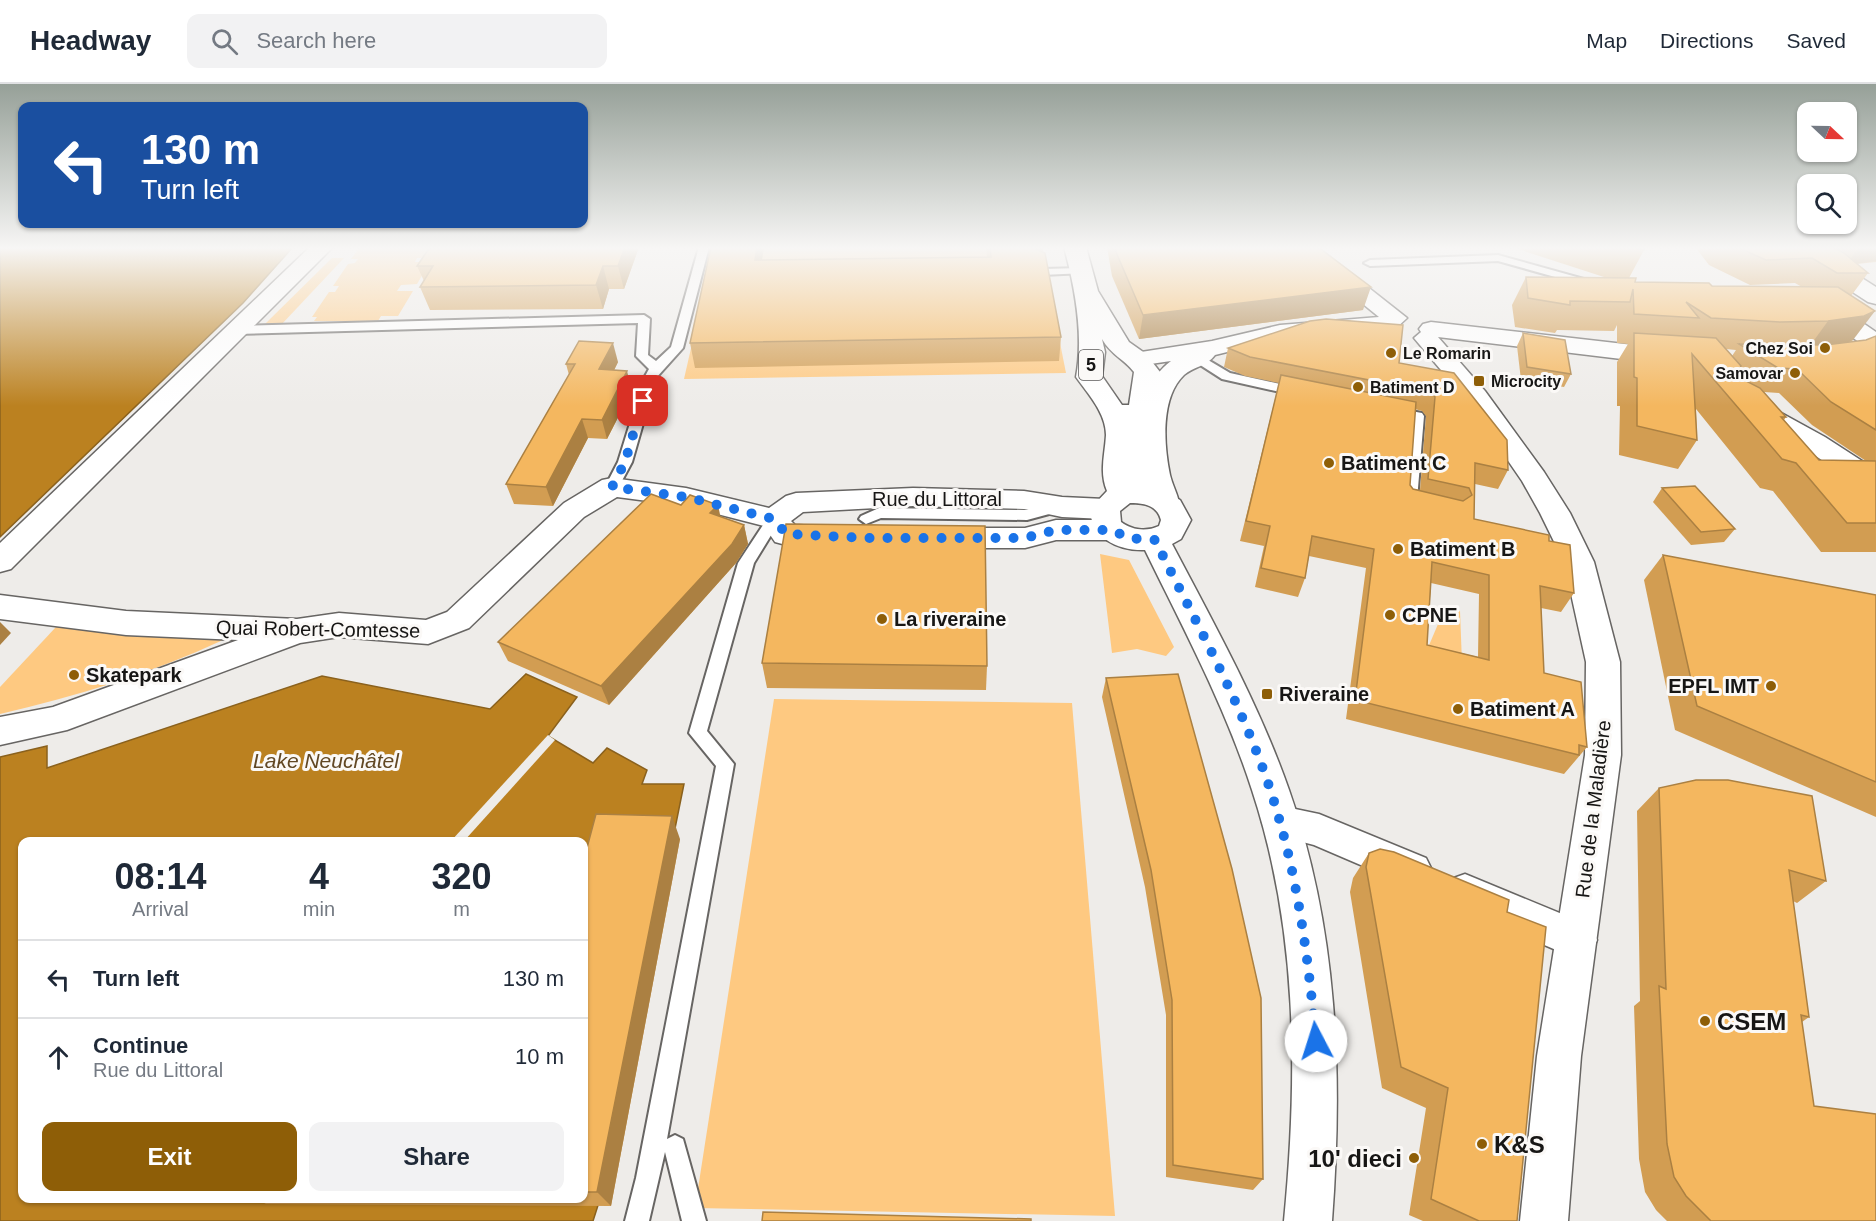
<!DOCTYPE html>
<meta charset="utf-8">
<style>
:root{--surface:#fff;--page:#f2f2f3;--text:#1f2937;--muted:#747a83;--line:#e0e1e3;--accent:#8e5e07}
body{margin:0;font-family:Arial,sans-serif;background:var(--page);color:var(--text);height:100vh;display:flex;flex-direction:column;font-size:22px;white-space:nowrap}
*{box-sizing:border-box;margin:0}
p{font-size:20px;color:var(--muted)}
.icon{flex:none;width:33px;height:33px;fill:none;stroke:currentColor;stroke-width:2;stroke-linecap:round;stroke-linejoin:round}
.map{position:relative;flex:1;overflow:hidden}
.drawer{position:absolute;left:18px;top:753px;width:570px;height:366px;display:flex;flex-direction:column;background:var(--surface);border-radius:12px;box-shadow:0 2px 4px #0004}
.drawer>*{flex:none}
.top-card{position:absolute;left:18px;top:18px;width:570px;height:126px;border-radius:12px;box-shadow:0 2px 4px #0004;background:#1a4fa0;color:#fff;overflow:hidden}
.needle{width:39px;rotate:112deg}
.buttons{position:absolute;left:1797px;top:18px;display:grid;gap:12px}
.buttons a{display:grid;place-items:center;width:60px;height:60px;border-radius:12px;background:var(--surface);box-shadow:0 2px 4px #0004;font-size:30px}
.pin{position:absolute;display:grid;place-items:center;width:51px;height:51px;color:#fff;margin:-26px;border-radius:12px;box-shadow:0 3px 9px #0006}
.me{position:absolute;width:66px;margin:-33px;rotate:355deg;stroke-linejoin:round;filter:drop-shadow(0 0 4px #0008)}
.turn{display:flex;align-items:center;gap:21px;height:126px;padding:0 24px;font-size:27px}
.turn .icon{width:78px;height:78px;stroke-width:2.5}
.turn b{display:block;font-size:42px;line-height:51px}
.eta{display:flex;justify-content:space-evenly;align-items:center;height:102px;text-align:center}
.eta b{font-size:36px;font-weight:700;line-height:42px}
.button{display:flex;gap:12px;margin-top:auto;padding:12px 24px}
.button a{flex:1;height:69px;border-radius:12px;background:var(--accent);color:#fff;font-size:24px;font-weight:700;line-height:69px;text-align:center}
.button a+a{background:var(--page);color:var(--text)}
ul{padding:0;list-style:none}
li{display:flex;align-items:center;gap:18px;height:78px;padding:0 24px;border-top:2px solid var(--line)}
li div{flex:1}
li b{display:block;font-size:22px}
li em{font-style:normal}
header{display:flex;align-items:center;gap:36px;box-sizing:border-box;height:84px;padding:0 30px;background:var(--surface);border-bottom:2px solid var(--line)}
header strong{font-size:28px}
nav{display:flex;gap:33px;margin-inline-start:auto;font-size:21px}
.search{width:420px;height:54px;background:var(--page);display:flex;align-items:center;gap:15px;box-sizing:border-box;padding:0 21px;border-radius:12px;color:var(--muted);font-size:22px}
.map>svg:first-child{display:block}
</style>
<header>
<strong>Headway</strong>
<div class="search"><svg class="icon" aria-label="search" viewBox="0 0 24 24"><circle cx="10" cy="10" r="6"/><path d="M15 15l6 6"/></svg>Search here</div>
<nav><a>Map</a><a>Directions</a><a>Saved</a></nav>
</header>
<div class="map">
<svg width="1876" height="1137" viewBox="0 0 1876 1137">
<rect width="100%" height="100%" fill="#eeece9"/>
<g fill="#fec981">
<polygon points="360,163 438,163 432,174 417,174 415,178 430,178 417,200 401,201 397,207 413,207 398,232 381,232 378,237 314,237 317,233 312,233 329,208 335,208 339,202 333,202 348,180 355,179 358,175 351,175"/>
<polygon points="714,163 1041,163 1066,289 684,295"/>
<polygon points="332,174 344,174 281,241 265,240"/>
<polygon points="1100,470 1129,476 1174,563 1166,572 1137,565 1112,569"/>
<polygon points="1451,521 1460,527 1462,579 1427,566 1444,526"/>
<path d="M56,543L223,556C152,589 77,612 0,630V603Z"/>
<polygon points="774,615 1072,619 1115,1132 695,1124"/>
</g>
<g fill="#bb8120" stroke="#8a611d" stroke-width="1.5" fill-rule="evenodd">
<polygon points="0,163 293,163 243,219 0,453"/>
<path d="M526,590L577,613L548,652L593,679L607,664L647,686L642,700H684L600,1115L593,1137H0V673L47,662V684L322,592L490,625ZM22,758H584V1114H22Z"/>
</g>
<polygon fill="#eeece9" points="548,651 555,656 464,757 451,757"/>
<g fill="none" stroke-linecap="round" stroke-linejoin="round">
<defs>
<g id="lane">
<polygon points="699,163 709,163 683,264 656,294 632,378 617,406 612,408 605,403 618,378 644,294 649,285 636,272 638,239 235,250 229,246 235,242 644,231 650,235 648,271 656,277 671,263"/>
<polygon points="1498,171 1591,197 1593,199 1587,202 1498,177 1370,182 1364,179 1370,176"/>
<polygon points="1081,184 1085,185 1085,189 1042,191 1036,188 1042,185"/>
<polygon points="1198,270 1230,289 1303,305 1304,308 1298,312 1222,295 1194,277 1192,274 1194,271"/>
<polygon points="1394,324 1422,329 1424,332 1417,416 1422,420 1415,425 1405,422 1403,419 1410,335 1389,331 1387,328"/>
<polygon points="1059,418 1064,420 1066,423 1064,426 1027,436 881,434 866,440 859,435 861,432 879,424 1027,426"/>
<polygon points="774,430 781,435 754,479 707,647 734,680 667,1055 675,1051 683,1055 706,1137 682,1137 665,1068 649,1137 625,1137 636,1094 716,682 689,649 738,479 769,432"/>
</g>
<g id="street">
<polygon points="310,163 333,163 11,485 0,488 0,459"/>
<polygon points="1788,163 1813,163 1876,203 1876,220 1868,218 1791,168"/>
<polygon points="1823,215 1831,217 1876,248 1876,265 1866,263 1815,227 1811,222 1815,217"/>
<polygon points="1752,316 1761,318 1825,353 1876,386 1876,408 1866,405 1805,365 1743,330 1739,324 1743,318"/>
<polygon points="612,394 686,404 769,424 786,412 796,409 913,404 1024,407 1062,413 1105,415 1115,418 1120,425 1115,432 1105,435 1062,433 1024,425 913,422 803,428 791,437 795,441 829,443 840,446 844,453 840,460 829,463 786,461 775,458 764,442 686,422 617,413 584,433 469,544 428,560 339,553 300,559 67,646 0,661 0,633 53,623 238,556 126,551 0,535 0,511 126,527 297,535 339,529 426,536 447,528 564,419 602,396"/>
<polygon points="1056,436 1112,436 1122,439 1127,446 1122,453 1112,456 1056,456 1025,464 941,464 930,461 926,454 930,447 941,444 1025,444"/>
<polygon points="1281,722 1319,730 1426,774 1432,786 1426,798 1412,803 1314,761 1268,749 1262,738 1268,727"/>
<polygon points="1465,790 1591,842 1597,856 1591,870 1577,875 1451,821 1445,808 1451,795"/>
</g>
<g id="secondary">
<path d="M1293,163H1317L1407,234L1395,245L1387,247L1280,255L1215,271C1207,282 1193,283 1184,291C1160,314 1164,362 1170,391C1172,400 1177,409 1179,418L1175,425L1165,427L1155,425C1131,387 1131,305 1171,277L1137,282L1128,280L1125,275L1128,270L1212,257L1280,241L1379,233Z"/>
<polygon points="1431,238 1668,265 1677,267 1680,272 1677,277 1668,279 1638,277 1438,253 1485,307 1544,388 1570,429 1594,478 1620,578 1621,671 1581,972 1568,1137 1520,1137 1537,972 1585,671 1586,578 1564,478 1540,429 1522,397 1467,317 1414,254 1421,248 1419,245 1423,240"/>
</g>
<path id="primary" d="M1064,163H1086L1098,207L1129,258L1146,270L1160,288L1155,318L1159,405L1180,416L1191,436L1181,455L1172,460C1214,540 1259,620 1289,706C1338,845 1343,992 1332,1137H1284C1298,993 1298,845 1252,706C1225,622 1183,544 1145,466C1118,467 1091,454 1090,425L1107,407C1099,388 1105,370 1106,351C1106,329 1088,310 1076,293C1084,251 1075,204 1064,163ZM1102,255C1111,271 1124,275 1134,288L1129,321H1122L1102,292L1105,268ZM1130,419C1144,419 1157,421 1161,436L1159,442C1146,448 1132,446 1121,438L1120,427Z"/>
</defs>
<use href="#lane" stroke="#676563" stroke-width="4"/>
<use href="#street" stroke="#676563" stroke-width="3"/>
<use href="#secondary" stroke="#676563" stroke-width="3"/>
<use href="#primary" stroke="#676563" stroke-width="3"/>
<use href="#lane" fill="#fff" fill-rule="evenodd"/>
<use href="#street" fill="#fff" fill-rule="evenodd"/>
<use href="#secondary" fill="#fff" fill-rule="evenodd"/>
<use href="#primary" fill="#fff" fill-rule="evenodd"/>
</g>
<g fill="#d29d52" fill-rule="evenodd">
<polygon points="639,163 624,205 609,205 603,225 430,226 420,203 424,197 417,182"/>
<polygon points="711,163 764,163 762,176 987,173 986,163 1043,163 1043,168 1061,253 1059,277 695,284 690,259"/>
<polygon points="1107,163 1305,163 1363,226 1139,255 1112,192"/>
<path d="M1513,163H1645L1644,166L1629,194L1635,198L1712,202L1802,203L1795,199L1750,201L1709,181L1696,164L1697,163H1876V178L1857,180L1868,189L1851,212L1853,256L1850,258L1866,256L1876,252V468H1821L1773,407L1760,404L1696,325L1697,356L1678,385L1619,371L1620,322H1617V278L1628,260L1617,259V241L1614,247L1557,246L1555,249L1515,243L1512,221L1526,193L1607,194L1530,169ZM1726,265L1736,266L1732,272ZM1764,308L1779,309L1812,341L1866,377L1819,376L1784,336L1786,333Z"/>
<polygon points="1523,249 1571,290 1564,303 1521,296 1517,262"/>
<path d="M1228,264L1399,279L1454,289L1508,386L1498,405L1475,400L1474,435L1549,457L1574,509L1561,528L1541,524L1544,589L1587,663L1564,690L1346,635L1366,484L1309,472L1305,494L1298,513L1255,503L1264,462L1240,457L1279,299L1245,292L1224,283ZM1415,325L1422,327L1426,332L1420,406L1413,405L1410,401ZM1431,499L1479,510L1478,573L1427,561Z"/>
<polygon points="618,278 614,286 632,306 607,355 588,354 553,422 514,420 506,400 569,291 566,280"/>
<polygon points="1662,404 1735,445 1724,458 1691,461 1653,418"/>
<polygon points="681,421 720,433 744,441 748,460 736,479 609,621 508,577 498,558"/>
<polygon points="1663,471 1876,511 1876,733 1675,646 1644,496"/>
<polygon points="762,579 987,582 986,606 767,604"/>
<polygon points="1106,594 1263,1095 1253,1106 1166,1093 1166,931 1145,803 1102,613"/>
<polygon points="1659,704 1826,797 1797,819 1793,817 1809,933 1802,938 1814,1022 1876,1137 1667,1137 1656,1126 1645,1108 1639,1075 1634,922 1640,917 1637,727"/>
<polygon points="680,755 611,1122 266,1120 255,1114 584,1114 584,775"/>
<polygon points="1369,769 1507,828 1517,1137 1423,1137 1409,1131 1426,1024 1382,1004 1350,808 1353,794"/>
</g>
<g fill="#ab8042">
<polygon points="625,163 639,163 624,205 618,182"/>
<polygon points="757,163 764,163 758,200 755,176"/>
<polygon points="1039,163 1043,163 1042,183 1036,165"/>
<polygon points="1859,163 1876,163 1876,177 1846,181"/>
<polygon points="603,182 609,205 603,225 596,201"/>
<polygon points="1371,203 1363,226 1139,255 1143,231"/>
<polygon points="1875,227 1853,256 1842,261 1807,266 1828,237"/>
<polygon points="613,259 618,278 605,305 599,285"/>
<polygon points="627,287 632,306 607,355 602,336"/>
<polygon points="582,335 588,354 553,422 546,403"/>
<polygon points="718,421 722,440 710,429"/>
<polygon points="744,441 748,460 736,479 609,621 601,602"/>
<polygon points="0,538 11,549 0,561"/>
<polygon points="672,732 680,755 611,1122 597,1108"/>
</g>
<g fill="#f4b75f" stroke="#ab8042" stroke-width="1.5" fill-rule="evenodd">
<polygon points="430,163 625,163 618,182 603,182 596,201 420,203 433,182 417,182"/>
<polygon points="711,163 757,163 755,176 991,173 990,163 1039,163 1036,165 1045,169 1061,253 690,259"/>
<polygon points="1115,163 1318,163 1371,203 1143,231 1116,168"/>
<polygon points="1631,163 1645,163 1644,166"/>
<polygon points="1737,163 1833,163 1844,169 1868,189 1837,189 1812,174 1766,176"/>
<polygon points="1526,193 1636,194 1635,198 1709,199 1712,202 1838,203 1875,227 1864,232 1828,237 1780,238 1711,234 1686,218 1699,234 1634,230 1633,205 1630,218 1570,217 1570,221 1528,214"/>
<path d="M1326,235L1403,241L1399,279L1454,289L1507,356L1508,386L1475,379L1474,435L1549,451V457L1570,461L1574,509L1540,502L1544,589L1581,598L1587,663L1579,661V671L1355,616L1374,465L1312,452L1305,494L1261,484L1270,442L1246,437L1281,291L1416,318L1410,401L1413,405L1463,417L1472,411L1469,404L1428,395L1435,313L1431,308L1250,273L1228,264L1310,237ZM1432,478L1489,491V576L1427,561Z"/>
<polygon points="1523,249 1565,256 1571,290 1527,283"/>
<polygon points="1634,249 1716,254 1741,282 1738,289 1742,295 1760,304 1786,333 1781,333 1819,376 1876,377 1876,439 1847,439 1796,379 1782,375 1692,270 1697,356 1637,342 1637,294 1634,293"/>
<polygon points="1876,252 1876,346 1831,318 1797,285 1778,284 1739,260 1825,261 1866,256"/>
<polygon points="579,257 613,259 599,285 627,287 602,336 582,335 546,403 506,400 575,280 566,280"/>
<polygon points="1695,402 1735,445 1701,448 1662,404"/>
<polygon points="651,410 681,421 690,411 718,421 710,429 744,441 732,460 601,602 498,558"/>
<polygon points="786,440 985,442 987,582 762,579"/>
<polygon points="1663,471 1876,511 1876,698 1697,622"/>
<polygon points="1178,590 1232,785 1261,914 1263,1095 1173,1081 1172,916 1151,786 1106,594"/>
<polygon points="1696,696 1728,696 1812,712 1826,797 1789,786 1809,933 1801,931 1814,1022 1876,1030 1876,1137 1711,1137 1686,1112 1674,1093 1667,1060 1659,902 1666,905 1659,704"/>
<polygon points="596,730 672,732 597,1108 584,1108 584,775"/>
<polygon points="1380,765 1394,768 1509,816 1507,828 1546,843 1517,1137 1479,1137 1431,1115 1448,1004 1401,983 1366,783 1369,769"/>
<polygon points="763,1128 1031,1135 1031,1137 762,1137"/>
</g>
<linearGradient id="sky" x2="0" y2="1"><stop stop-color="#96a098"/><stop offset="0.51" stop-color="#f7f6f5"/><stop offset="1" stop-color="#f7f6f5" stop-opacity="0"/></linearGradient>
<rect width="1876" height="322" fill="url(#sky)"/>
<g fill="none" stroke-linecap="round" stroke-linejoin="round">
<path stroke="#1a73e8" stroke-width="10" stroke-dasharray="0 18" d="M643,317L625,378L612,403L686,413L774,435L786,450L866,454H1025L1056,446H1112L1128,454L1155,456C1200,547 1253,639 1280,738C1300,809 1309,883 1316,957"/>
</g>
<g fill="#8e5e07" stroke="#fbf9f7" stroke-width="2">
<circle cx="1825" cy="264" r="6"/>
<circle cx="1391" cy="269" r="6"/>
<circle cx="1795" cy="289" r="6"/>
<rect x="1473" y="291" width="12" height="12" rx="3"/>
<circle cx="1358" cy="303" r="6"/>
<circle cx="1329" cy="379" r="6"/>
<circle cx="1398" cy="465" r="6"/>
<circle cx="1390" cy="531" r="6"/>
<circle cx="882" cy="535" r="6"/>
<circle cx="74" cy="591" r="6"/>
<circle cx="1771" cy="602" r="6"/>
<rect x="1261" y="604" width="12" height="12" rx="3"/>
<circle cx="1458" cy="625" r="6"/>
<circle cx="1705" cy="937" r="6"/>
<circle cx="1482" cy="1060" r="6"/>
<circle cx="1414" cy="1074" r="6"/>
</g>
<g text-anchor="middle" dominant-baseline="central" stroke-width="6" stroke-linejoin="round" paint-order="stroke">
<g font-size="16" font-weight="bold" fill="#171615" stroke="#fbf9f7" text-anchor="start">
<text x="1813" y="264" text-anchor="end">Chez Soi</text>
<text x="1403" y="269">Le Romarin</text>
<text x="1783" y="289" text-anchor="end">Samovar</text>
<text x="1491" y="297">Microcity</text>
<text x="1370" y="303">Batiment D</text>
</g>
<rect fill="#fbf9f7" stroke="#5b5a59" stroke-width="1.5" x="1079" y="266" width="24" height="30" rx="4.5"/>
<g font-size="18" font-weight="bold" fill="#171615">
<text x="1091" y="281">5</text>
</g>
<g font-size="20" font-weight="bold" fill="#171615" stroke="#fbf9f7" text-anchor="start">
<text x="1341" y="379">Batiment C</text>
<text x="1410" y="465">Batiment B</text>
<text x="1402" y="531">CPNE</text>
<text x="894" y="535">La riveraine</text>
<text x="86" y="591">Skatepark</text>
<text x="1759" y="602" text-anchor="end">EPFL IMT</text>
<text x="1279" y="610">Riveraine</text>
<text x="1470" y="625">Batiment A</text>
</g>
<g font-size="20" fill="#171615" stroke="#fbf9f7">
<text x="937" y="415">Rue du Littoral</text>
<text transform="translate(318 545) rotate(1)">Quai Robert-Comtesse</text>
<text transform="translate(1593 725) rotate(-83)">Rue de la Maladière</text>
</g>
<g font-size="21" font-style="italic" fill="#624824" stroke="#fbf9f7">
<text x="326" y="676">Lake Neuchâtel</text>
</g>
<g font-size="24" font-weight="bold" fill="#171615" stroke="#fbf9f7" text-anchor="start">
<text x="1717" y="937">CSEM</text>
<text x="1494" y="1060">K&amp;S</text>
<text x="1402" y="1074" text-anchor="end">10' dieci</text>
</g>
</g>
</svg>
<div class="buttons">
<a><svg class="needle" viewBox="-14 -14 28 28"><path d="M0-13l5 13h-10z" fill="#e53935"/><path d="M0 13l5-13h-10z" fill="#747a83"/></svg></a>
<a><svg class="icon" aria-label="search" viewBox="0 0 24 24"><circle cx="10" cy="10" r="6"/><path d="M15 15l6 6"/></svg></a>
</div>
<div class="pin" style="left:643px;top:317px;background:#d93025"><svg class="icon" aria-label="arrive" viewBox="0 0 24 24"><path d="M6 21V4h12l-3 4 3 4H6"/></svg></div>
<svg class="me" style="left:1316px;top:957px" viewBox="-20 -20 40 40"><circle r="19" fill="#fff"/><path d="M0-13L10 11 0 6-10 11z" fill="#1a73e8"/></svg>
<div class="top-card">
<div class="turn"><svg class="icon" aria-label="left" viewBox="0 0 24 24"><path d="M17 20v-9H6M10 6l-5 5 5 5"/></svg><div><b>130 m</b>Turn left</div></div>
</div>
<section class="drawer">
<div class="eta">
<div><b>08:14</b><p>Arrival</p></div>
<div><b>4</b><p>min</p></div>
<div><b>320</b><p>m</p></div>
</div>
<ul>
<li><svg class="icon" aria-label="left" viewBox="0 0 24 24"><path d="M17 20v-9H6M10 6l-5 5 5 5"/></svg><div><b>Turn left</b></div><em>130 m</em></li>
<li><svg class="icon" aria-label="ahead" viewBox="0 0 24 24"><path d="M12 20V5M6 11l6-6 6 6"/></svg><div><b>Continue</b><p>Rue du Littoral</p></div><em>10 m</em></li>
</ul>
<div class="button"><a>Exit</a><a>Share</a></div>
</section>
</div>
